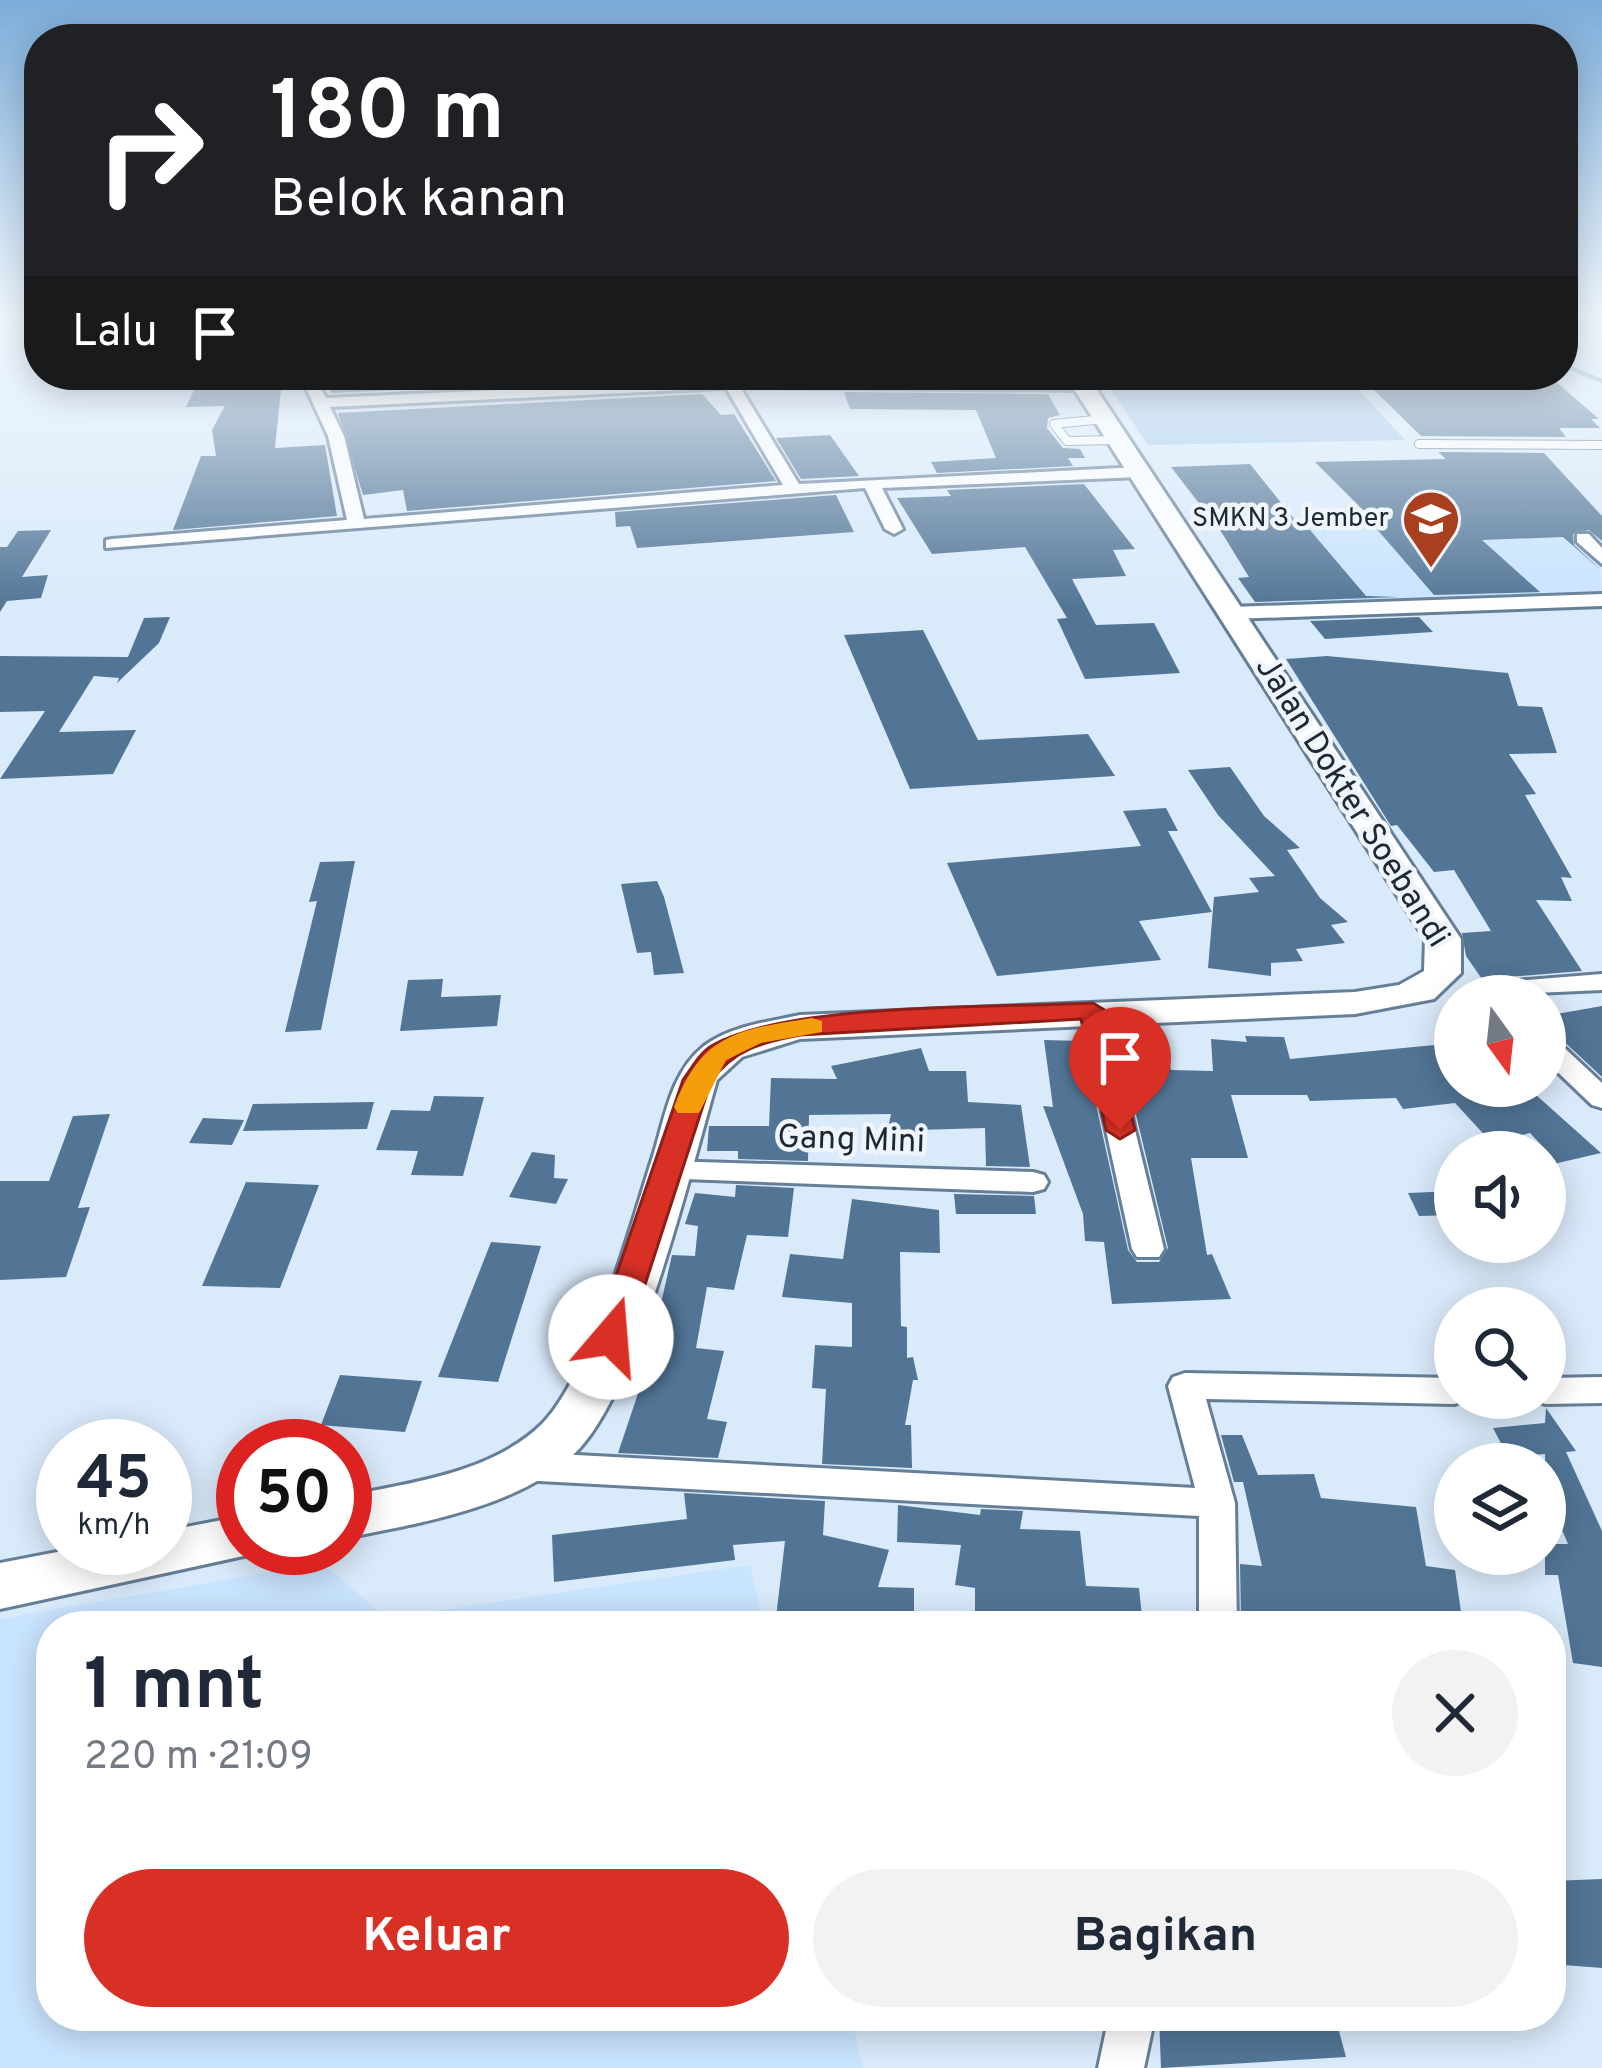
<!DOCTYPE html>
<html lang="id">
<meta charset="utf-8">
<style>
:root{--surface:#fff;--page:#f2f2f3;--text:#1f2937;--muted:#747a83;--accent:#d93025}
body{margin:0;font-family:Overpass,sans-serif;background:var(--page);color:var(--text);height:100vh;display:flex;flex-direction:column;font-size:45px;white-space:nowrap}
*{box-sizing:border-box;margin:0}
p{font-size:39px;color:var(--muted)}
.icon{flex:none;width:66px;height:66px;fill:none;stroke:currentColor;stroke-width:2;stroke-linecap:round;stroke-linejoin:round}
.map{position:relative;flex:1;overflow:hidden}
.panel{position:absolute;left:36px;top:1611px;width:1530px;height:420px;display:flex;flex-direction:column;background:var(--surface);border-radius:48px;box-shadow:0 6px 30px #0003}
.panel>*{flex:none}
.hud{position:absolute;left:24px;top:24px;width:1554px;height:366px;border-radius:48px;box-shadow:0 6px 30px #0003;background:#202124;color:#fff;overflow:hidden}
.needle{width:78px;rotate:165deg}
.buttons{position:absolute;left:1434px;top:975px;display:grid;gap:24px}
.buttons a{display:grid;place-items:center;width:132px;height:132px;border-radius:50%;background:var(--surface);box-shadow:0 6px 30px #0003;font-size:60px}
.speed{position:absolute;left:36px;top:1419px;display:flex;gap:24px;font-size:60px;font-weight:700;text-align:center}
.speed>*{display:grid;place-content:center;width:156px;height:156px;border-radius:50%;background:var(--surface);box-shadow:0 6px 30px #0003;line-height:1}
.speed small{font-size:30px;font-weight:400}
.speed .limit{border:18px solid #d22;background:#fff;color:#111}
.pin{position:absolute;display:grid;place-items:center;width:102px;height:102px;color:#fff;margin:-123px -51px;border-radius:50% 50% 50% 0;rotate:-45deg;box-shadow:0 0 12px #0007}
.pin .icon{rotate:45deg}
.me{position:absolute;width:132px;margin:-66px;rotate:18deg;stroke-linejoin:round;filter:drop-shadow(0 0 9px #0008)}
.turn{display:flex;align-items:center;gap:42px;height:252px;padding:0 48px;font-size:54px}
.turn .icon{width:156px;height:156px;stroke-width:2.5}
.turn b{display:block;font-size:84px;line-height:102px}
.then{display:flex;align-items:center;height:114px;padding:0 48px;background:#0003;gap:24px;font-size:45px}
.round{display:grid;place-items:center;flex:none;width:126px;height:126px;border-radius:63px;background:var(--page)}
.head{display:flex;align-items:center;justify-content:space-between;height:204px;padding:0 48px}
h1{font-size:72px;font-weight:700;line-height:90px}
.cta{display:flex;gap:24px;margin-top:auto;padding:24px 48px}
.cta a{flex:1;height:138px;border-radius:72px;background:var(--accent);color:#fff;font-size:48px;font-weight:700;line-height:138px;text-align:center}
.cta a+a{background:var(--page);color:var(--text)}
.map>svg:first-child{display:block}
</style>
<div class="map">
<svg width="1602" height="2068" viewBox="0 0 1602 2068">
<rect width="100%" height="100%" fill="#d9eafa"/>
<g fill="#c9e4fe">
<polygon points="1598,520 1602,610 1296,610 1223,530"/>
<polygon points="322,1563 386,1618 750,1565 764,1626 51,1626 51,2016 851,2016 863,2068 0,2068 0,1619"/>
</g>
<polygon fill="#a7c9e9" points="1101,375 1345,375 1405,440 1148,445"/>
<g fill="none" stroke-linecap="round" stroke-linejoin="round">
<polyline stroke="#7ba0c3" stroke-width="4.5" points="1563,365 1602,381"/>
</g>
<g fill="#527596">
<polygon points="327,375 489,375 492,385 631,379 331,393"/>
<polygon points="1511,375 1548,375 1599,419 1591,419 1600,428 1559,428 1566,437 1421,436 1370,386 1518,381"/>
<polygon points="282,380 275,448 325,445 337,516 173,530 201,456 216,456 212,430 225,406 186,407 195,388"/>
<polygon points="844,392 1048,394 1060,415 1048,418 1047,428 1063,448 1080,449 1085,458 1068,458 1073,466 937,473 931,462 996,458 976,410 850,409"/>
<polygon points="702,394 721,415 734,414 776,481 407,511 403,490 363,495 338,413"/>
<polygon points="830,435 859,476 801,479 776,438"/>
<polygon points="1438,452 1544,453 1602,516 1602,541 1589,530 1573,534 1574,545 1602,571 1563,537 1482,540 1540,592 1434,595 1375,527 1380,527 1315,462 1446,459"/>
<polygon points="1250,464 1303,530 1310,530 1366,596 1399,597 1255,602 1238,578 1249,577 1222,533 1171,467"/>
<polygon points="1084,484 1135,549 1113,550 1126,576 1072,579 1096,625 1154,623 1180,673 1085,679 1057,619 1067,618 1025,547 932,554 897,498 951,496 947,490"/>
<polygon points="836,495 854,532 637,548 630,526 616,527 615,512"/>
<polygon points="51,530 22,577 48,575 41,598 7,601 0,612 0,547 7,547 18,531"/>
<polygon points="170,617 159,643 117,683 119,678 94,676 59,732 136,730 113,774 0,779 45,711 0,712 0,656 128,657 144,618"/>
<polygon points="1419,617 1433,632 1325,639 1310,621"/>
<polygon points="923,630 978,740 1088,734 1115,776 910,789 844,635"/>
<polygon points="1327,656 1508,673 1518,706 1542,707 1557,753 1509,754 1536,794 1525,795 1572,878 1561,877 1572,901 1536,900 1582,971 1482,979 1466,956 1462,933 1491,931 1454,870 1434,872 1397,825 1391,826 1286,659"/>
<polygon points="1230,767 1264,816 1300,848 1287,850 1320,898 1348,922 1331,925 1345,943 1296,949 1303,961 1271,963 1271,976 1208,968 1214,897 1259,892 1249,878 1275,876 1218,815 1188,770"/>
<polygon points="1166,808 1178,831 1168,831 1212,912 1139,921 1161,960 997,976 947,863 1141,846 1123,811"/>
<polygon points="355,861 321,1030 285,1032 317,901 309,902 320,862"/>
<polygon points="657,881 664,897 684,973 654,975 651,952 637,953 621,884"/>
<polygon points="443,979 441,997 501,995 497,1026 400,1031 408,980"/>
<polygon points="1602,1006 1602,1077 1558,1036 1545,1033 1545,1016"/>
<polygon points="1245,1036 1284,1037 1290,1059 1455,1043 1455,1086 1526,1086 1601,1153 1545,1166 1545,1149 1530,1133 1491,1142 1455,1103 1403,1109 1396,1098 1310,1101 1307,1095 1231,1095 1248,1158 1191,1158 1207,1255 1212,1254 1231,1299 1112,1304 1104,1242 1085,1241 1083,1214 1043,1106 1053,1107 1044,1040 1082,1041 1128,1250 1137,1262 1159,1262 1168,1248 1120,1048 1167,1050 1171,1070 1213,1071 1211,1039 1247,1042"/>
<polygon points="921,1048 929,1071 966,1071 968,1102 1021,1105 1030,1167 986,1166 985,1128 918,1130 915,1145 885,1142 891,1114 809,1115 808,1161 738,1159 738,1151 707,1151 709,1126 769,1126 771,1078 837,1079 831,1066"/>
<polygon points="434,1096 484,1097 463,1176 411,1175 418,1151 376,1150 391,1110 430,1111"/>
<polygon points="374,1102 367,1129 243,1131 253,1104"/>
<polygon points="110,1114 78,1208 90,1207 66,1277 0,1280 0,1181 49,1181 73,1116"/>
<polygon points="203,1118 244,1120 232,1145 189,1143"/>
<polygon points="532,1152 555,1155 554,1178 568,1179 556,1204 509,1197"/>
<polygon points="246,1182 319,1185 280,1288 202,1286"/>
<polygon points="736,1185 794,1188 788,1237 747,1235 734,1290 707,1287 696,1348 724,1351 707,1419 727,1422 718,1458 618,1453 662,1322 657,1321 672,1255 695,1256 698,1226 685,1224 695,1193 735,1197"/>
<polygon points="1455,1191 1455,1215 1419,1216 1408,1193"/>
<polygon points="954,1194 1034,1196 1036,1214 956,1214"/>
<polygon points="852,1199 939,1210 940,1253 900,1252 901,1326 907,1327 907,1358 913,1357 918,1380 913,1380 905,1425 911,1425 912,1468 822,1464 826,1389 812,1388 815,1345 852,1347 852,1303 782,1297 790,1254 843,1259"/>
<polygon points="491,1242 541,1246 498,1382 438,1377"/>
<polygon points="340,1375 422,1381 405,1432 321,1425"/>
<polygon points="1546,1408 1576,1451 1566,1452 1602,1531 1602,1667 1573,1663 1558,1575 1545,1575 1545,1544 1568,1544 1545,1491 1545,1454 1508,1457 1493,1428 1545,1423"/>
<polygon points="1221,1435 1242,1435 1258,1475 1314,1474 1321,1498 1416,1507 1426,1566 1455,1570 1462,1619 1411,1613 1412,1621 1373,1617 1376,1626 1343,1626 1260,1612 1261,1620 1241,1618 1240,1564 1262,1566 1243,1482 1234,1482"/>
<polygon points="684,1493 825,1501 823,1535 889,1550 878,1587 914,1588 914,1626 775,1626 785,1541 733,1545 735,1560 554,1582 552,1535 687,1519"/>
<polygon points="898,1505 980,1515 981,1509 1023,1511 1020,1529 1080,1531 1086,1586 1139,1588 1143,1626 975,1626 975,1588 955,1585 961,1545 897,1542"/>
<polygon points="1602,1879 1602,1968 1551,1964 1551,1881"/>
<polygon points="1159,2016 1234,2024 1233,2016 1335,2016 1346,2057 1161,2068"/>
</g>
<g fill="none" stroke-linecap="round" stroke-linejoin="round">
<defs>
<g id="lane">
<polyline points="1104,419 1054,424 1067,441 1117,440"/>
<polyline points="1419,444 1602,445"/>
</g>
<g id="street">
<polygon points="281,375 274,379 193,384 186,380 203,375"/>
<path d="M300,375H314L326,398L756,378L1084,383L1089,384V390L740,387L799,484L1139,467L1147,472L1139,477L882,488L903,529L894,534L885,529L865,488L106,548V540L112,539L347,520L328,436ZM726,388L783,485L364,519L344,436L330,407Z"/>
<polygon points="1577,534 1589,534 1602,548 1602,564 1577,542"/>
<polygon points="1602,594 1602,606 1231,619 1221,613 1231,607"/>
<polygon points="1602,974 1602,990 1467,996 1464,992 1477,984"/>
<polygon points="1093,1003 1106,1011 1164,1249 1159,1257 1137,1257 1132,1249 1080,1011"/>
<polygon points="1545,1037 1555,1039 1602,1083 1602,1108 1592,1105 1545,1060"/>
<polygon points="667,1161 1033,1172 1044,1175 1048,1182 1044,1189 1033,1192 657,1178 652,1171"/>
<polygon points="1185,1373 1455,1378 1455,1398 1468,1398 1455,1404 1206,1399 1235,1503 1237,1626 1199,1626 1199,1516 520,1480 508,1476 502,1466 508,1456 520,1452 1195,1488 1168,1386 1173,1377"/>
<polygon points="1602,1377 1602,1403 1545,1404 1532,1398 1545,1398 1545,1378"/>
<polygon points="1109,2016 1155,2016 1144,2068 1098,2068"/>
</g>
<g id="secondary">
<path d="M1065,375H1087L1461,939V973L1434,999L1355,1014L800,1039L742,1057L717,1080C691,1169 638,1394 574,1454C516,1508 420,1523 345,1538V1496C410,1483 492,1473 542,1424C592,1373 631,1223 654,1153C665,1116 672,1071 704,1046C731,1026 768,1022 800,1015L1355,992L1399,985L1424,971L1425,939Z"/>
<polygon points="243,1516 243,1548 264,1548 262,1552 0,1609 0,1563 78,1548 165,1548 165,1531"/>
</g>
</defs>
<use href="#lane" stroke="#667f98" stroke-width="10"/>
<use href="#street" stroke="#667f98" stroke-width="6"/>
<use href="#secondary" stroke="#667f98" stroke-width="6"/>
<use href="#lane" stroke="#fff" stroke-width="8"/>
<use href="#street" fill="#fff" fill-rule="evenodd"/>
<use href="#secondary" fill="#fff" fill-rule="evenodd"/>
</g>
<linearGradient id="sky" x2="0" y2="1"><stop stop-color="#7cacd9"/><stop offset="0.52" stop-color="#eef6fd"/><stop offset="1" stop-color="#eef6fd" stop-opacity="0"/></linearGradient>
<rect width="1602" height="608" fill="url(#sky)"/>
<path fill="#d93025" stroke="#8d1f18" stroke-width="3" d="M1093,1003L1106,1011L1135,1130L1120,1139L1106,1130L1081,1019L800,1035C763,1042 734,1049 711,1081L628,1337L623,1346H600L595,1337L683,1080C692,1068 700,1052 713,1045C791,1002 997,1008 1093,1003Z"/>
<path fill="#f59e0b" d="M812,1018L822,1021V1032L761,1043L726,1060L699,1113H678L674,1107C703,1032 739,1030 812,1018Z"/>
<defs>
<symbol id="school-pin" viewBox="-11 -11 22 30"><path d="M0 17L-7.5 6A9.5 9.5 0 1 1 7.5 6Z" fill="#a8401f" stroke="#f0f5fb"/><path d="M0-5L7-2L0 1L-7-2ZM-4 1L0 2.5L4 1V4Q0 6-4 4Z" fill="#fff"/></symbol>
</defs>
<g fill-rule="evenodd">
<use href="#school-pin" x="1398" y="486" width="66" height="90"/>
</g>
<g text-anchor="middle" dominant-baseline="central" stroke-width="9" stroke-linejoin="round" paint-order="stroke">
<g font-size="27" fill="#1d2832" stroke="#f0f5fb" text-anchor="end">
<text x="1389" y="519">SMKN 3 Jember</text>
</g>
<g font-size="33" fill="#1d2832" stroke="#f0f5fb">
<text transform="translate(1351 803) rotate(58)">Jalan Dokter Soebandi</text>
<text transform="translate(851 1141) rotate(2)">Gang Mini</text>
</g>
</g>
</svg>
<div class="buttons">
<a><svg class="needle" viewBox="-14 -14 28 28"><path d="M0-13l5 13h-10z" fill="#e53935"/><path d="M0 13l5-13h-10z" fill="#747a83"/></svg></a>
<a><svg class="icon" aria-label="sound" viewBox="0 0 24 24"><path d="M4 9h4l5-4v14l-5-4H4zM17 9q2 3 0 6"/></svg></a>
<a><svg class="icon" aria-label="search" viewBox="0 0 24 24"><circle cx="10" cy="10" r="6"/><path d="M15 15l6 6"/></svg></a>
<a><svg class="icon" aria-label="layers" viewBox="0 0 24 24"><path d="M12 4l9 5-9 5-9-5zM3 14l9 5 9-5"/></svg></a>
</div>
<div class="speed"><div>45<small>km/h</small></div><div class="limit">50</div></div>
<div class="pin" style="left:1120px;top:1130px;background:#d93025"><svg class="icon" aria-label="arrive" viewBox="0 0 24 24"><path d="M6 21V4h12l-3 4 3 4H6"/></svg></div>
<svg class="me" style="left:611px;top:1337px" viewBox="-20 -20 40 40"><circle r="19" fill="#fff"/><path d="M0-13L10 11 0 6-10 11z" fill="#d93025"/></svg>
<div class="hud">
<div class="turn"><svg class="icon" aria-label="right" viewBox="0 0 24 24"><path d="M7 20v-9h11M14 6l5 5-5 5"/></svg><div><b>180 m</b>Belok kanan</div></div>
<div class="then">Lalu<svg class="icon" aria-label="arrive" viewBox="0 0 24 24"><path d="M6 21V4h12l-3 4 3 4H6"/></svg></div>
</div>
<section class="panel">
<div class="head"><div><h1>1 mnt</h1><p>220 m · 21:09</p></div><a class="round"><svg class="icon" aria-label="close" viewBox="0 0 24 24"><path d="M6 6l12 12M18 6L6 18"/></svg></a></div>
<div class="cta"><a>Keluar</a><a>Bagikan</a></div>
</section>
</div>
